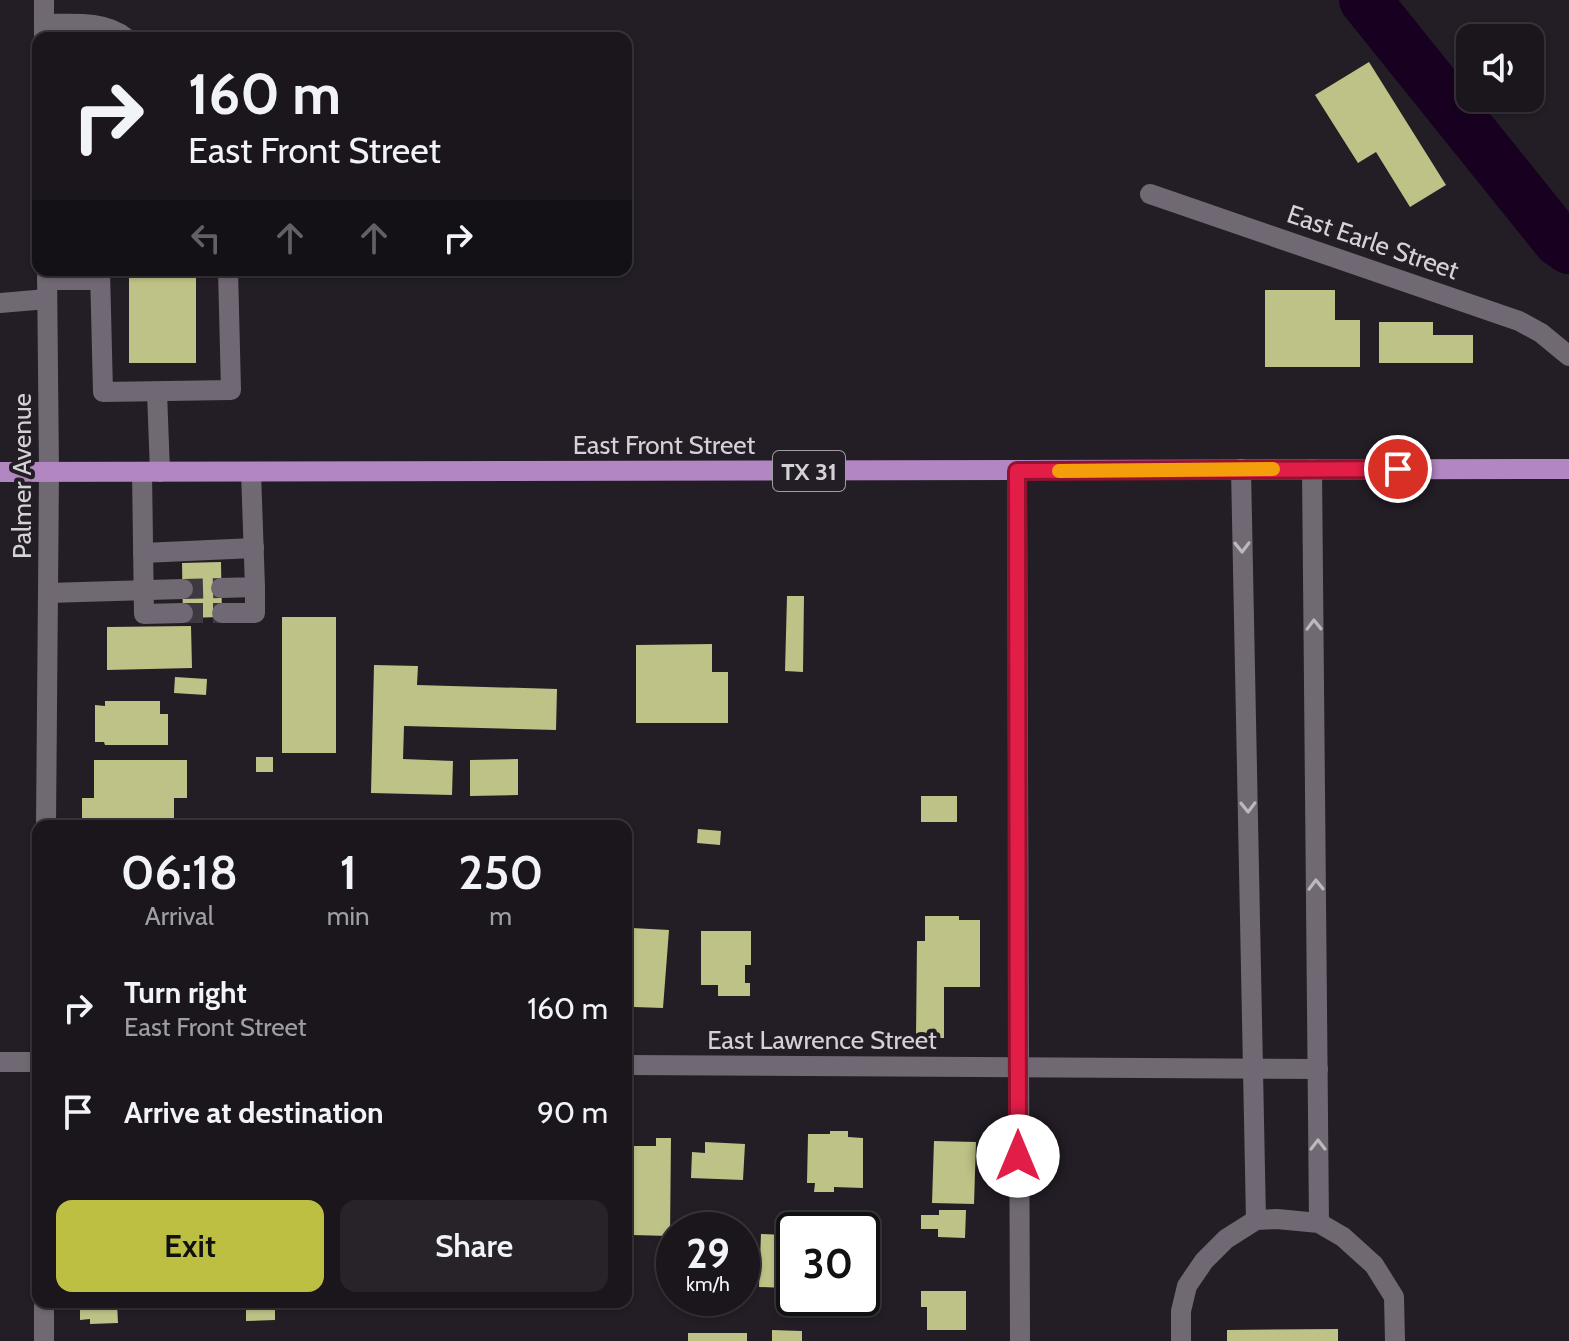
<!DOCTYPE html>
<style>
:root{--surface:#1a161c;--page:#272329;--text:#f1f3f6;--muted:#9f9fa3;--line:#38353b;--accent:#bdbf43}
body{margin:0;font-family:Cabin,sans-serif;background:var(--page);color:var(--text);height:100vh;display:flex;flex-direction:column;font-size:30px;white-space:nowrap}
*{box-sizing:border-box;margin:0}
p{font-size:26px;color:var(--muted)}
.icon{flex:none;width:44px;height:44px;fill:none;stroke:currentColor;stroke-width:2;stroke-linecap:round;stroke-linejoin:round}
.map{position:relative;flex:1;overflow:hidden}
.sheet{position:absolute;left:32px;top:820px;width:600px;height:488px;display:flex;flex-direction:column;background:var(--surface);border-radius:16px;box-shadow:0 2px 6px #0004,0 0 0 2px var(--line)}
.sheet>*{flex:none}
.guide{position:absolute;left:32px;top:32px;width:600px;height:244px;border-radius:16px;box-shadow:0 2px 6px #0004,0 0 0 2px var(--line);background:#1a161c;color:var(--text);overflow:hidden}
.fabs{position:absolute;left:1456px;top:24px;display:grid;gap:16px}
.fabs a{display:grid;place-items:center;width:88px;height:88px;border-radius:16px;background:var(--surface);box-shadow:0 2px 6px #0004,0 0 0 2px var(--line);font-size:40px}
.speed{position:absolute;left:656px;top:1212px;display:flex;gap:16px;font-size:40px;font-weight:700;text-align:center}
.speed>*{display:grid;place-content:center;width:104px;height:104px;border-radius:50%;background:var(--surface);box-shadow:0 2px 6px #0004,0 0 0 2px var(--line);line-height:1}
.speed small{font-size:20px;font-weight:400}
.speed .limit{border:4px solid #111;border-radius:12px;background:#fff;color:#111}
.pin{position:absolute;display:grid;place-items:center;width:68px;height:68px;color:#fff;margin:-34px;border:4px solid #fff;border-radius:50%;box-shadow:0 2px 8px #0007}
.me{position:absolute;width:88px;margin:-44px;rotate:0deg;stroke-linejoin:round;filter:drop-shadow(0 0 6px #0008)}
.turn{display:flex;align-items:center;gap:28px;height:168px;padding:0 24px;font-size:36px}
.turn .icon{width:104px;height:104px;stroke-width:2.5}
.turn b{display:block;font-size:56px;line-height:68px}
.lanes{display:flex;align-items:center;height:76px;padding:0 24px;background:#0003;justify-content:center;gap:40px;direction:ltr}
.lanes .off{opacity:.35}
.eta{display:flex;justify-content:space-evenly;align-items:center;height:136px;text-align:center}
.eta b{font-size:48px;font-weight:600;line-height:56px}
.button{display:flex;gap:16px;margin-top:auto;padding:16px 24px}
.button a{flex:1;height:92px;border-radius:16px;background:var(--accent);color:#111;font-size:32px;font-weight:600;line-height:92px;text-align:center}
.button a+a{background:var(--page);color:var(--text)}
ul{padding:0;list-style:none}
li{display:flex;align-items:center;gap:24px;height:104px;padding:0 24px}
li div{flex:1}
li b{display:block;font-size:30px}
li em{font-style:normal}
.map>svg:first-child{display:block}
</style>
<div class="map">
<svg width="1569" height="1341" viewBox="0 0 1569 1341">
<rect width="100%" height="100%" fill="#231d25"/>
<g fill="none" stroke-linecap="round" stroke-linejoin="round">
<polyline stroke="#170020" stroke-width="52" points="1365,0 1559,241 1569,248"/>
</g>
<g fill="#bfc286">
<polygon points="1369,62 1446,185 1410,207 1376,152 1358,163 1315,95"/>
<rect x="129" y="270" width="67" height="93"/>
<polygon points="1265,290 1335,290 1335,320 1360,320 1360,367 1265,367"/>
<polygon points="1379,322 1433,322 1433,335 1473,335 1473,363 1379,363"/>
<polygon points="221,562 222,617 183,618 182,563"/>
<polygon points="787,596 804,596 803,672 785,671"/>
<rect x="282" y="617" width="54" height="136"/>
<polygon points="191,626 192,668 107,670 107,627"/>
<polygon points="712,644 712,672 728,672 728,723 636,723 636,645"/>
<polygon points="374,665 418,666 417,685 557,689 556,730 404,726 403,759 453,761 452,795 371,793"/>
<polygon points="175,677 207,679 206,695 174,693"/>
<polygon points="105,701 160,701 160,714 168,714 168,745 105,745 104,742 95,742 95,705 105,706"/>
<rect x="256" y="757" width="17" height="15"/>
<polygon points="518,759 518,795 470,796 470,760"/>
<polygon points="94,760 187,760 187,798 174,798 174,818 137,818 137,825 82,826 82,798 94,798"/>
<rect x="921" y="796" width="36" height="26"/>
<polygon points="698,829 721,831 720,845 697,843"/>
<polygon points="925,916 959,916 959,920 980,920 980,987 944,987 944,1038 916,1038 917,941 925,941"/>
<polygon points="632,928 669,930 663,1008 634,1007 634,996 628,996"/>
<polygon points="701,931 751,931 751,965 745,965 745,983 750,983 750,996 718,996 718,985 701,985"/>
<polygon points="830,1131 848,1131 848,1137 863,1138 863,1188 834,1187 834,1192 814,1192 815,1183 807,1183 808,1134 830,1134"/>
<polygon points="656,1138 671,1138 670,1236 632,1235 633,1146 656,1146"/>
<polygon points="934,1141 976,1142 974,1204 932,1203"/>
<polygon points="705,1142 745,1144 743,1180 691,1178 692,1152 705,1153"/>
<polygon points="939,1210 966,1210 965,1238 938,1237 938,1229 921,1229 921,1215 939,1215"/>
<polygon points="761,1234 787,1235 785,1288 759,1287"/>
<polygon points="921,1291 966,1291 966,1330 927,1330 927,1307 921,1307"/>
<polygon points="85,1302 117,1302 118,1323 90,1324 90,1319 80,1320 80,1309 85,1309"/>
<polygon points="246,1302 275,1302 275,1320 246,1321"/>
<polygon points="1338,1329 1338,1341 1227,1341 1227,1330"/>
<polygon points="772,1330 802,1331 802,1341 772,1341"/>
<rect x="688" y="1333" width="59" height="8"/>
</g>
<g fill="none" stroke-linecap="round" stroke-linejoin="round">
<g stroke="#3e3840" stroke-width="20" stroke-dasharray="20 10" stroke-linecap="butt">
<polyline points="183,589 221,588"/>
<polyline points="183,613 222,613"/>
</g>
<g stroke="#706973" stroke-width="20">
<polyline points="44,0 44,36"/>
<path d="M44,24C71,24 104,20 126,38"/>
<polyline points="1150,194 1519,321 1541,333 1569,356"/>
<polyline points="100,270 103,392 231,390 228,270"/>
<polyline points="47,280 100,280"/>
<polyline points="0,303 47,299"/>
<polyline points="157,392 160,472"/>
<polyline points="1241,469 1256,1220"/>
<polyline points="1312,469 1319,1223"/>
<polyline points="1017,471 1020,1341"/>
<polyline points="142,472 144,614 183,613"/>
<polyline points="143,553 254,548"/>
<polyline points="221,588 255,587 251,472"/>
<polyline points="48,593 183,589"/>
<polyline points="222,613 255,613 255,587"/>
<polyline points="46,826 49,472 47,270"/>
<polyline points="0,1062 38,1062"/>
<polyline points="626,1065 1318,1069"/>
<polyline points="44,1341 44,1302"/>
<polyline points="1181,1341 1181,1311 1187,1286 1204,1261 1226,1239 1256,1220 1277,1219 1319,1223 1343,1237 1374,1265 1394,1297 1395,1341"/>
</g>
<polyline stroke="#b186c1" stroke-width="20" points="0,472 1569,469"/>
</g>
<defs><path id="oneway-chevron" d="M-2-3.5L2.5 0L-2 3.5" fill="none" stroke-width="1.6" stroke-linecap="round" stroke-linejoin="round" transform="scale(2)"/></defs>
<g stroke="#bcb8be">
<use href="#oneway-chevron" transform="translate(1242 547) rotate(89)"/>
<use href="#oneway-chevron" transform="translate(1314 625) rotate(-91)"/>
<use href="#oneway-chevron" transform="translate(1248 807) rotate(89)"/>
<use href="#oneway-chevron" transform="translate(1316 885) rotate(-91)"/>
<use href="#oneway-chevron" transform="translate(1318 1145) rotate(-90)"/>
</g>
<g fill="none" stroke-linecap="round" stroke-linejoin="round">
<defs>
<polyline id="route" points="1018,1156 1017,471 1398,469"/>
</defs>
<use href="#route" stroke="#92132f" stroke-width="20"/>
<use href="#route" stroke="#e11d48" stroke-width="14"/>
<polyline stroke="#f59e0b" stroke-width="14" points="1059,471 1273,469"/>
</g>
<g text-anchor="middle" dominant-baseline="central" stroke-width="8" stroke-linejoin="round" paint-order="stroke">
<rect fill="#231d25" stroke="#a09ca2" stroke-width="2" x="773" y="451" width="72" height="40" rx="6"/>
<g font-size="24" font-weight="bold" fill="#d5d2d7">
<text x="809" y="471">TX 31</text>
</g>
<g font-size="26" fill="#d5d2d7" stroke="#231d25">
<text transform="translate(1373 242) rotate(19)">East Earle Street</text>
<text x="664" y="445">East Front Street</text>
<text transform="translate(22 476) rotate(-90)">Palmer Avenue</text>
<text x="822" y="1040">East Lawrence Street</text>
</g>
</g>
</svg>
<div class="fabs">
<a><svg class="icon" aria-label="sound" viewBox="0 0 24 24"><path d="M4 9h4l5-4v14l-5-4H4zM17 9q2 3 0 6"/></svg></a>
</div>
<div class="speed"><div>29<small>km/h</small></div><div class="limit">30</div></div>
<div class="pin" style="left:1398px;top:469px;background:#d93025"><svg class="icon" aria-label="arrive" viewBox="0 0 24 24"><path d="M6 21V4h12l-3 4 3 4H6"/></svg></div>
<svg class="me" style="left:1018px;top:1156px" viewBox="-20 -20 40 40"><circle r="19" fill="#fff"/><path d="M0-13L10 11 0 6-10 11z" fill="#e11d48"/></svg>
<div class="guide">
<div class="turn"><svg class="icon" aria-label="right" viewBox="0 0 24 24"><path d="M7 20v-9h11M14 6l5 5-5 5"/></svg><div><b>160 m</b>East Front Street</div></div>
<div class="lanes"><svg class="icon off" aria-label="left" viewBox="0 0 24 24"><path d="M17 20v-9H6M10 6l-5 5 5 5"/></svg><svg class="icon off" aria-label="ahead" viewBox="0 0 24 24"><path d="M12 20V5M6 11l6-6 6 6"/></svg><svg class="icon off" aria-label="ahead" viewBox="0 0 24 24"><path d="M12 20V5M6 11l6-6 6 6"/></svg><svg class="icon" aria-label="right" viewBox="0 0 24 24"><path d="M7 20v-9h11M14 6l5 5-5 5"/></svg></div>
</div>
<section class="sheet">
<div class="eta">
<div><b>06:18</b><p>Arrival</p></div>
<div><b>1</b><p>min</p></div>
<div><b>250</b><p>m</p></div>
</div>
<ul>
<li><svg class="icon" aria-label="right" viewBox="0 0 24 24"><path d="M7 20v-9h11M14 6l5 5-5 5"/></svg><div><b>Turn right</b><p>East Front Street</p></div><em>160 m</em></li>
<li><svg class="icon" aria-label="arrive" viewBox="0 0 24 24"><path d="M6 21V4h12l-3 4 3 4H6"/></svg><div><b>Arrive at destination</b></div><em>90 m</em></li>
</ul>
<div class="button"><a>Exit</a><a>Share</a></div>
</section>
</div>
